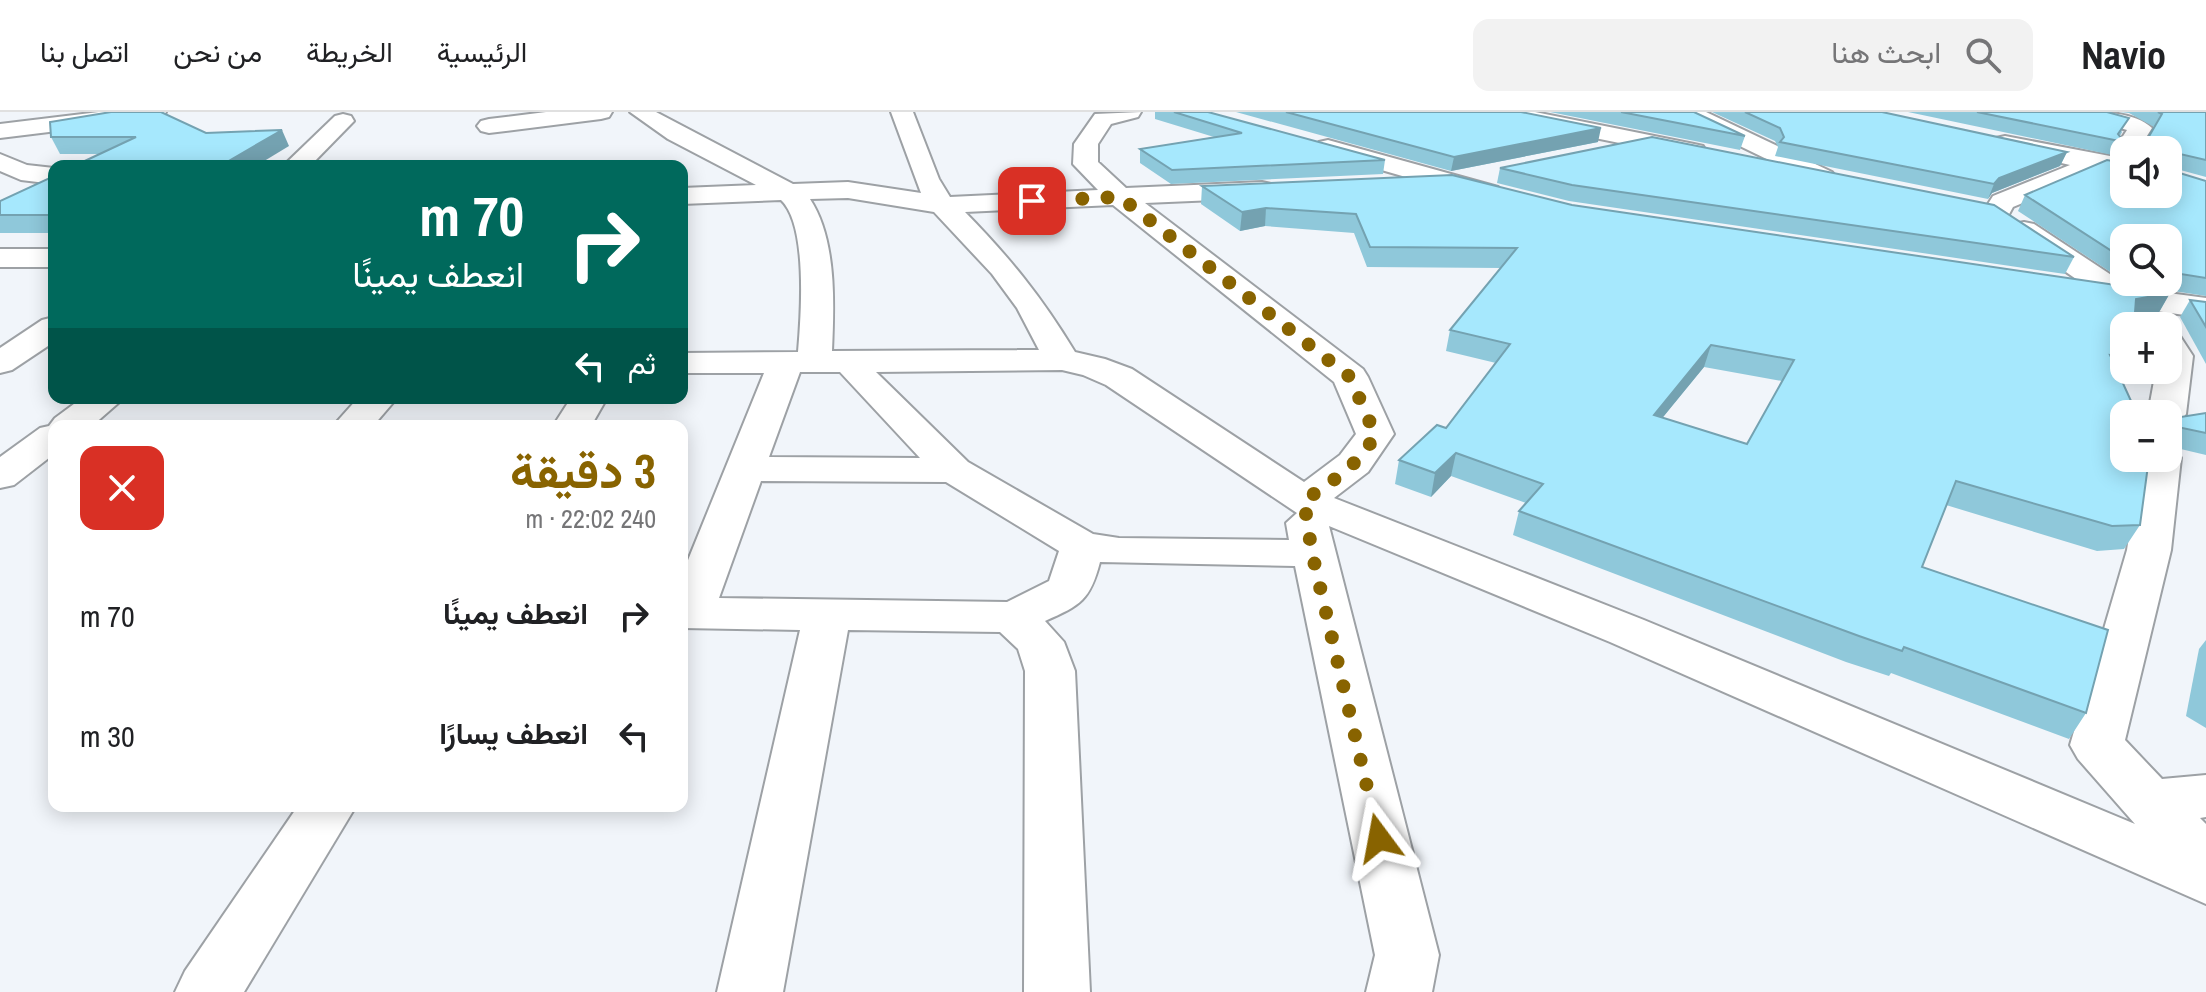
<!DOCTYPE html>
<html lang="ar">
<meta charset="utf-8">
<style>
:root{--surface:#fff;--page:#f2f2f2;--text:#202124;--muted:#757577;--line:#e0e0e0;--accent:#886300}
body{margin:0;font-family:"Archivo Narrow",Vazirmatn,sans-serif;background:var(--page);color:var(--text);direction:rtl;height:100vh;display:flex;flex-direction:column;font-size:30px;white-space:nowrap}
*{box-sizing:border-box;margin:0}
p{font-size:26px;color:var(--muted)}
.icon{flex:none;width:44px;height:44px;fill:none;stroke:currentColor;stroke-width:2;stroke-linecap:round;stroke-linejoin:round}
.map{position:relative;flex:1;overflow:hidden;direction:ltr}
.panel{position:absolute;left:48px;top:308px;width:640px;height:392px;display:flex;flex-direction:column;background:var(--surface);border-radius:16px;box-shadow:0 4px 20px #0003;direction:rtl}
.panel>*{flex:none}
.top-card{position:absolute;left:48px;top:48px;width:640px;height:244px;border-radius:16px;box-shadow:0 4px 20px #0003;direction:rtl;background:#00695c;color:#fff;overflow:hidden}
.controls{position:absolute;left:2110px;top:24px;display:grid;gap:16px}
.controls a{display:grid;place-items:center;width:72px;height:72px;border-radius:16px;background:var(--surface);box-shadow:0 4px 20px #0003;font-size:40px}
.pin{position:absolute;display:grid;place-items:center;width:68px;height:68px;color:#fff;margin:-34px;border-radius:16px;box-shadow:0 4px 12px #0006}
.me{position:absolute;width:88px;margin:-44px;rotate:347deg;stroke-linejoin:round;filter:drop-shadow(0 0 6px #0008)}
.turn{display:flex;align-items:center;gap:28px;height:168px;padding:0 32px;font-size:36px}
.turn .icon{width:104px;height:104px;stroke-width:2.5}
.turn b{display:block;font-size:56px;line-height:68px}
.then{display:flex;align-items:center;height:76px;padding:0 32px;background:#0003;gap:16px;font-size:30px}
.round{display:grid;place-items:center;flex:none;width:84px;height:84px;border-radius:16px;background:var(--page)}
.overview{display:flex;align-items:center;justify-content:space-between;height:136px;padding:0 32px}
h1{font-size:48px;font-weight:700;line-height:60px;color:var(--accent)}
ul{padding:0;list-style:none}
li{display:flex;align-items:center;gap:24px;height:120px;padding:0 32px}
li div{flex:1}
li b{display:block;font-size:30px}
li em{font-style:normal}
header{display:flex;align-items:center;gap:48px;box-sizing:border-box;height:112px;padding:0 40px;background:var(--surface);border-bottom:2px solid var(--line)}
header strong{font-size:38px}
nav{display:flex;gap:44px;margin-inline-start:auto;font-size:28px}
.search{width:560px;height:72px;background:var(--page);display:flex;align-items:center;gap:20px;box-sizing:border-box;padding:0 28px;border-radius:16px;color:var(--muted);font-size:30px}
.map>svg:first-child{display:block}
</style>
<header>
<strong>Navio</strong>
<div class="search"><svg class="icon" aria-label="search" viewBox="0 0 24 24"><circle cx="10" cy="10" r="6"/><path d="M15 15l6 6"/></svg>ابحث هنا</div>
<nav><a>الرئيسية</a><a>الخريطة</a><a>من نحن</a><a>اتصل بنا</a></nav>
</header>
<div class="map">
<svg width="2206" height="880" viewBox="0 0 2206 880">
<rect width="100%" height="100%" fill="#f1f5fa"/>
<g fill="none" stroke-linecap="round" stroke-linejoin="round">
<defs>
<g id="minor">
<polygon points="99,0 166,0 163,5 155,7 0,26 0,12"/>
<polygon points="546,0 612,0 609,5 601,7 489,21 481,19 477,14 481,9 489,7"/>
<path d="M630,0H656L793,72L848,70L921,81L891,0H913L939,67L950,85L1098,78L1073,52L1074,32L1095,2L1141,0L1138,5L1111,12L1098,32V50L1126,76L1262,70L1271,72L1275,78L1271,84L1262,86L1145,91L1363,257L1368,265L1394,322L1368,360L1334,386L1644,508L2135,712L2078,647L2070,633L2127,438L2141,346H2168V336L2175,338L2181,346L2171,438L2125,628L2162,667L2206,663V705L2200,706L2206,712V792L1610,530L1329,414L1439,843L1432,880H1366L1375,843L1295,454L1100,450C1090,488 1081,493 1045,509L1064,530L1075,559L1090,880H1024L1025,559L1018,537L1000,520L848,518L783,880H717L800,518L682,516V463L764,261H682V241L798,240C801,205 808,113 781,88L682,92V76L756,73L668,27ZM848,86L934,100L992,162L1017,196L1039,238L832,239C834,193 837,128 810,87ZM1113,93L1334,270L1356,322L1340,343L1304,370L1132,257L1105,247L1075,240C1041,184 1010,146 965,100ZM1062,258L1083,263L1106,273L1297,401L1286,411L1289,428L1119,426L1093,422L968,350L876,260ZM800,260H840L920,346L769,345ZM761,369L946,370L1059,439L1049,469L1007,490L719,486Z"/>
<polygon points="1490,0 1535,0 1694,32 1703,34 1706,39 1703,44 1694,46 1501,7 1493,5"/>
<polygon points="1677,0 1706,0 1832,60 1836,65 1832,70 1814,70 1680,5"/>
<path d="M2079,0C2103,0 2135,0 2152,16L2138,38H2124V45L2114,38L2127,18L2082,5Z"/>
<polygon points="343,2 351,4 354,9 310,54 283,54 335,4"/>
<polygon points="2005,24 2110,44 2124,49 2124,65 2099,59 2013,95 2007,106 1997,108 1987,106 1983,100 1993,84 2070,53 1996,36 1993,31 1996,26"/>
<polygon points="1328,28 1498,75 1502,81 1498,87 1489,89 1319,40 1316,35 1319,30"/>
<polygon points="0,42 27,53 54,56 54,72 21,68 0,59"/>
<polygon points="2024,110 2034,112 2131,176 2206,186 2206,206 2149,198 2136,204 2113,193 2094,189 2089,182 2092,178 2014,124 2010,118 2014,112"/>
<rect x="0" y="137" width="54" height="18"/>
<polygon points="54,205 54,230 12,258 0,261 0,236 42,208"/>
<polygon points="2168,221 2180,224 2193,244 2186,302 2180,310 2168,313 2168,302 2148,302 2156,258 2168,258"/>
<polygon points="82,286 124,286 92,314 54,314 54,342 14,373 0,376 0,345 40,316 49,314 55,306"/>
<polygon points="358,286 397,286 373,314 333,314"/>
<polygon points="571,286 607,286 591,314 553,314"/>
<polygon points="298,694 356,694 244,880 175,880 185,859"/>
</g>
</defs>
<use href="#minor" stroke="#9da1a5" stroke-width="4"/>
<use href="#minor" fill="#fff" fill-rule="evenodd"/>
</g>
<g fill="#8fc8da" fill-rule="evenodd">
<polygon points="1155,0 1208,0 1385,48 1383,62 1171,72 1140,51 1140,37 1214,25 1155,7"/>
<polygon points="1236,0 1521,0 1598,30 1451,59"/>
<polygon points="1550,0 1694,0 1745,24 1740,38"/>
<polygon points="1712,0 1882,0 2067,40 2060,54 1992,81 1988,87 1775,44 1778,35 1775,29"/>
<polygon points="1908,0 2107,0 2122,20 2120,24 2124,30 2117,44"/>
<polygon points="2120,0 2206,0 2206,65 2173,56 2173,59 2206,69 2206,184 2128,172 2125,170 2168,170 2168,126 2124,126 2124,169 2018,99 2025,83 2124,82 2168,38 2129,38 2134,27 2148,26 2154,15 2129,1"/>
<polygon points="206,21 289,34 100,42 60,42 51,25"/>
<polygon points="1500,56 2074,145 2065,162 1569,89 1497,71"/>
<polygon points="54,64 54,121 0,121 0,89"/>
<path d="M1202,74L1572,93L2170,181L2158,202L2134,206L2124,214V258H2128L2122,269L2140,413L2124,437L2097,439L1946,393L1922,455L2086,601L2069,627L1891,561L1889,564L1846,550L1513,423L1519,399L1526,391L1451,364L1431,385L1395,372L1399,348L1446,316L1496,251L1446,239L1450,218L1501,156L1367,155L1354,121L1265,114L1240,119L1201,92ZM1704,255L1782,269L1747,332L1662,306Z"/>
<polygon points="2190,188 2206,190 2206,252 2180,205"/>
<polygon points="2206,301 2206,343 2168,334 2168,307"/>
<polygon points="2206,528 2206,616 2186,604 2199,537"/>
</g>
<g fill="#74a2b1">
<polygon points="1601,16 1598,30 1451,59 1454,45"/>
<polygon points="282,18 289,34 256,54 220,54"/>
<polygon points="2067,40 2060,54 1992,81 1988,87 1994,72 1999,66"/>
<polygon points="1266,96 1265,114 1240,119 1242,100"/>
<polygon points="2170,181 2158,202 2124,207 2136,187"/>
<polygon points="1711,233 1704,255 1646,326 1654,303"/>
<polygon points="1456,341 1451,364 1431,385 1435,361"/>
</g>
<g fill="#a6e8fd" stroke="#74a2b1" stroke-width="2" fill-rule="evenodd">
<polygon points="111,0 161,0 206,21 282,18 220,54 74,54 136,25 51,25 50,10"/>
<polygon points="1174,0 1208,0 1385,48 1172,58 1140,37 1242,21"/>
<polygon points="1286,0 1521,0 1601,16 1454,45"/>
<polygon points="1621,0 1694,0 1745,24"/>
<polygon points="1745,0 1882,0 2067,40 1999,66 1994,72 1780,30 1784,25 1780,16"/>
<polygon points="1977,0 2107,0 2129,6 2118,22 2124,30"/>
<polygon points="2158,0 2206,0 2206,48 2176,41 2173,44 2173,59 2206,69 2206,166 2168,160 2168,126 2124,126 2124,147 2025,83 2107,48 2124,51 2124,82 2168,82 2168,38 2134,38 2134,27 2148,26 2162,2"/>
<polygon points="1652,25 1994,93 2074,145 1572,73 1500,56"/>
<path d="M1452,63L1572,93L2170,181L2136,187L2134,214H2124V245L2110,243L2137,302H2124V346H2149L2140,413L2112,414L1956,369L1922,455L2108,518L2086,601L1904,535L1902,539L1859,524L1519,399L1543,372L1456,341L1435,361L1399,348L1437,313L1446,316L1510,232L1450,218L1517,136L1370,135L1356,102L1266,96L1242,100L1202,74ZM1711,233L1794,248L1747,332L1654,303Z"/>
<polygon points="54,64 54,103 0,103 0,89"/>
<polygon points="2190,188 2206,190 2206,215"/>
<polygon points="2206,301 2206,321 2168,313 2168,307"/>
</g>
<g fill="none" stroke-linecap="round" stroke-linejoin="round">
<path stroke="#886300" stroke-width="14" stroke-dasharray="0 25.2" d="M1032,89L1120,85L1350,265L1375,322C1362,352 1330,370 1304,389L1312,441L1379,726"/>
</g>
</svg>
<div class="controls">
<a><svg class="icon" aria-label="sound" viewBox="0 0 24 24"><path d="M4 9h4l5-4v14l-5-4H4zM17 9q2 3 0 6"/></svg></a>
<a><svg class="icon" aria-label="search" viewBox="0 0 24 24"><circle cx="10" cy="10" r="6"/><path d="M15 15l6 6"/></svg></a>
<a>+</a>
<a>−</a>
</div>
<div class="pin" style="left:1032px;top:89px;background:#d93025"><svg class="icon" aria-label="arrive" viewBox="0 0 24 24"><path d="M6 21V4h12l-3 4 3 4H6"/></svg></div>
<svg class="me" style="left:1379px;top:726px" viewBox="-20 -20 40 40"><path d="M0-17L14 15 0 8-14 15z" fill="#886300" stroke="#fff" stroke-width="4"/></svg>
<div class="top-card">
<div class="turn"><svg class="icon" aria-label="right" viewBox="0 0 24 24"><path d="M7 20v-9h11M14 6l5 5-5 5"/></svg><div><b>70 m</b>انعطف يمينًا</div></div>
<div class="then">ثم<svg class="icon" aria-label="left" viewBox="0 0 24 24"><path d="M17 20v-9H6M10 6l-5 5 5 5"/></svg></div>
</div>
<section class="panel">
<div class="overview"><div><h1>3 دقيقة</h1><p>240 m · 22:02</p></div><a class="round" style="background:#d93025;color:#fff"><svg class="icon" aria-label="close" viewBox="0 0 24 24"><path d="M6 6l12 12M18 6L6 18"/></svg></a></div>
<ul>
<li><svg class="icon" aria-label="right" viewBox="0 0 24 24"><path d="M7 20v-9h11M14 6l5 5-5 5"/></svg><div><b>انعطف يمينًا</b></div><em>70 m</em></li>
<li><svg class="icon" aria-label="left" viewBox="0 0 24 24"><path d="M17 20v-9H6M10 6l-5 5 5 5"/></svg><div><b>انعطف يسارًا</b></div><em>30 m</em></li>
</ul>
</section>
</div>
